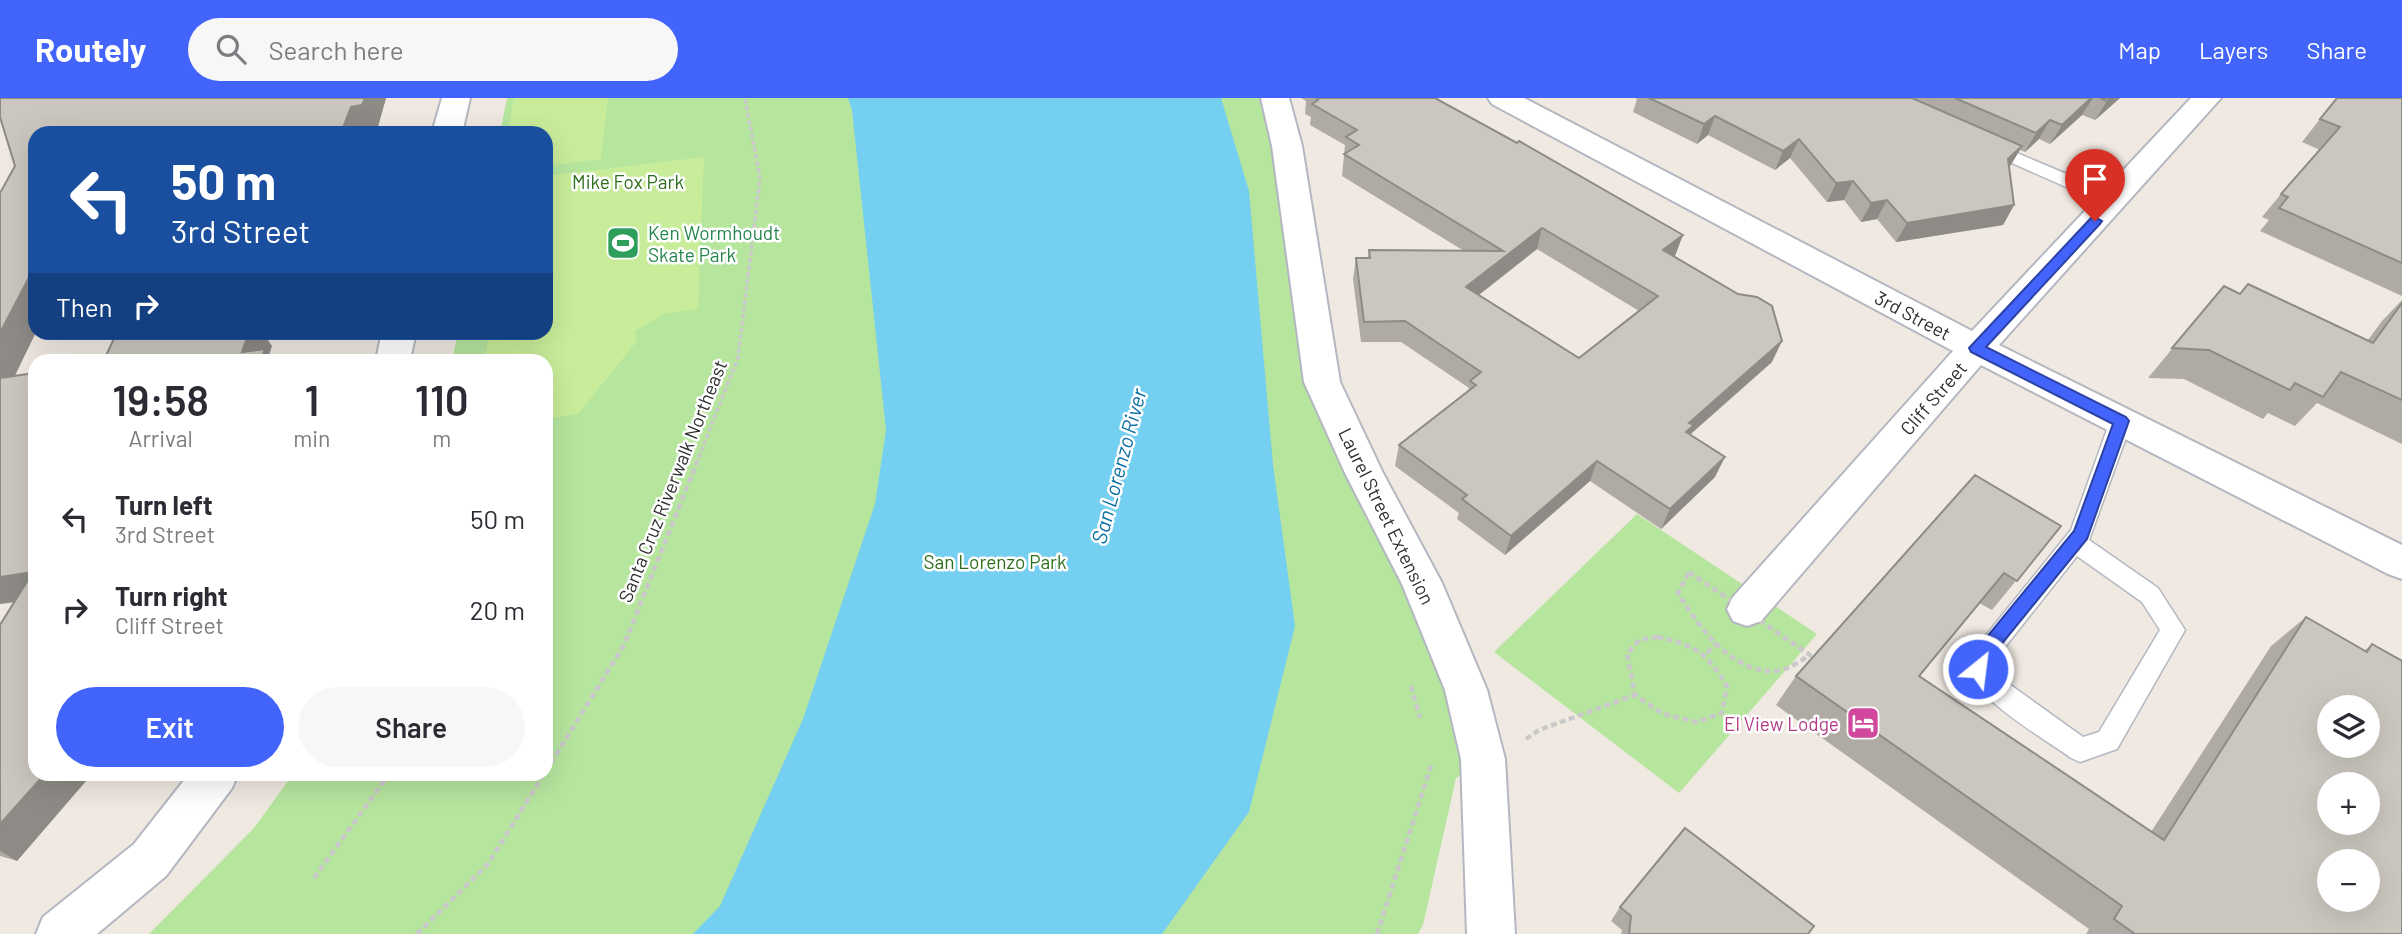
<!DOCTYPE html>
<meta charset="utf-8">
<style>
:root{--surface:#fff;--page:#f7f7f7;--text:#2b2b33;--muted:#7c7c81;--accent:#4264fb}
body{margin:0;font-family:Barlow,sans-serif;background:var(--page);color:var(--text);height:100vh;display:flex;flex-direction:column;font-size:26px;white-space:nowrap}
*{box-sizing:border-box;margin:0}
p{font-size:23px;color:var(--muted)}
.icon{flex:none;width:38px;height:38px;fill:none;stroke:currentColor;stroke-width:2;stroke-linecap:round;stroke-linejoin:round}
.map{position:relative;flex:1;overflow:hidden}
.panel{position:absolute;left:28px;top:256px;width:525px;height:427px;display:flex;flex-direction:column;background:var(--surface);border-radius:21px;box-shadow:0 7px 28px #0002}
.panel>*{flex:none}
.banner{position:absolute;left:28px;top:28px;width:525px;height:214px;border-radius:21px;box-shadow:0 7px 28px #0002;background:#1a4fa0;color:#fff;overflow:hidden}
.controls{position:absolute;left:2317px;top:597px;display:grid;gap:14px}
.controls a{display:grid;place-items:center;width:63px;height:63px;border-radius:50%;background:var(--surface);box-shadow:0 7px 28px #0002;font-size:35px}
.pin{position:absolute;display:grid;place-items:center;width:60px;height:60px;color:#fff;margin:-72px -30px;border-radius:50% 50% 50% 0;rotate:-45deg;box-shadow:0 0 7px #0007}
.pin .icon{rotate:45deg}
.me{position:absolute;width:77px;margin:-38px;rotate:29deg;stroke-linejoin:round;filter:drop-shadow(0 0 5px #0008)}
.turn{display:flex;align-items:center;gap:24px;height:147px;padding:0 28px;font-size:32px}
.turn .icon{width:91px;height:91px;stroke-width:2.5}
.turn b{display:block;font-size:49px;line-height:60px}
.then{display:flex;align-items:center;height:66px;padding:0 28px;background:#0003;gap:14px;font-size:26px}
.eta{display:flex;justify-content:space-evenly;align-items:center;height:119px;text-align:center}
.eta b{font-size:42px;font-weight:600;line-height:49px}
.cta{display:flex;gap:14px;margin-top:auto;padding:14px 28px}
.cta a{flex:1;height:80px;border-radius:42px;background:var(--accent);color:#fff;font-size:28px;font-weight:600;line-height:80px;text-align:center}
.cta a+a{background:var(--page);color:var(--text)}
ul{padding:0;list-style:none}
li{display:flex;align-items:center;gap:21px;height:91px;padding:0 28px}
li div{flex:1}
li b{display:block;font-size:26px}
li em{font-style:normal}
header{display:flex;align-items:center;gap:42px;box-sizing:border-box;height:98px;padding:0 35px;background:var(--accent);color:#fff}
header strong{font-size:33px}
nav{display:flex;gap:38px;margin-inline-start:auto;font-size:24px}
.search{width:490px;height:63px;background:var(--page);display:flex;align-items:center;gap:18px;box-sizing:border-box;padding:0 24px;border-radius:38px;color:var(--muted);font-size:26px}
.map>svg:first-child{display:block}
</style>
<header>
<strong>Routely</strong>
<div class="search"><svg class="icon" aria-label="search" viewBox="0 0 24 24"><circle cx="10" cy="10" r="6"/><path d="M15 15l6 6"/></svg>Search here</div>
<nav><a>Map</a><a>Layers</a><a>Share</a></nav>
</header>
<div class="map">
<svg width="2402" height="836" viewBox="0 0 2402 836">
<rect width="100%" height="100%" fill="#efe9e1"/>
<g fill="#b6e59e">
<polygon points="507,0 1275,0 1322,284 1483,661 1456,680 1423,827 1418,836 149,836 254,730 293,676 546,676 546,262 452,262 458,235 546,234 546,35 500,35"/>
<polygon points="1637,416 1817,536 1679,695 1494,554"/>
</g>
<g fill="#c9ec9a">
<polygon points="514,0 608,0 601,61 546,68 546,35 508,35"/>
<polygon points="704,59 698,211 664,216 635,233 637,243 578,316 546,321 546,262 484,262 490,235 546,234 546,78"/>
</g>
<polygon fill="#75cff0" points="848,0 1221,0 1249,93 1273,367 1295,528 1249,714 1162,836 693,836 720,808 803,621 875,406 886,332 852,12"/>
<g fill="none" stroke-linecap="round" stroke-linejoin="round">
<defs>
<g id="lane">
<polygon points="1986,42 2121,99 2123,103 2114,109 2107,107 1980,51 1977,47"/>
<path d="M2121,315L2129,317L2132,323L2089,442L2158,490L2185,532L2117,651L2080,664L2071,660C2044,640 1965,596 1966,562L2071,432L2110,323L2113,317ZM2077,458L2142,504L2160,532L2099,634L2083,639L1998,578L1990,568Z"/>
</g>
<g id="street">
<polygon points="1261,0 1289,0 1302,48 1340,284 1383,375 1442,485 1487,592 1505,661 1515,836 1467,836 1461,661 1445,592 1402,486 1345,375 1304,284 1272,48"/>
<polygon points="1488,0 1524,0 1972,233 2191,0 2221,0 1999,247 2402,447 2402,481 2388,476 1981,267 1761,523 1747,528 1733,523 1727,511 1733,499 1953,253 1492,6"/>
</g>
<g id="secondary">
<polygon points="442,0 470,0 462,35 432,35"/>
<polygon points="382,234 416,234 410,262 376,262"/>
<polygon points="189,676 238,676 232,690 166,778 97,836 36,836 43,819 134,746"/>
</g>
</defs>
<use href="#lane" stroke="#b4b7c1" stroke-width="3"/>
<use href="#street" stroke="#b4b7c1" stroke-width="4"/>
<use href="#secondary" stroke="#b4b7c1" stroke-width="4"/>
<polyline stroke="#c9c9c9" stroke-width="3.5" stroke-dasharray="4.5 2.5" stroke-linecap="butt" points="696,366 738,260 760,80 745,0"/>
<g stroke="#c9c9c9" stroke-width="4.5" stroke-dasharray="6 3.5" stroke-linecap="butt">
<path d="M1689,474L1810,557C1800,563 1788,572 1776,573C1732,576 1698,528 1678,495Z"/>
<path d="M1657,539C1696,547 1706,555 1727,588L1722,615L1697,624L1663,616L1635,597L1627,556L1639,542Z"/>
<polyline points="1707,555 1717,545"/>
<polyline points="1411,588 1420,620"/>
<polyline points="1526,641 1539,632 1635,597"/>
<polyline points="546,673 624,547 697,364"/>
<polyline points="314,780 389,676"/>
<polyline points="417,836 488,766 544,676"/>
<polyline points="1377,836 1432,665"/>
</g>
<use href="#lane" fill="#fff" fill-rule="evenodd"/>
<use href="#street" fill="#fff" fill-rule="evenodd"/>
<use href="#secondary" fill="#fff" fill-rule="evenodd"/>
</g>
<g fill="#afaba4" fill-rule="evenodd">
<polygon points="0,0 386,0 377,32 365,33 365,35 35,35 35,234 36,234 15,278 35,275 35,676 92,676 17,763 0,758 0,527 15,504 0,506 0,95 15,68 0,19"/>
<path d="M1301,0H1435L1675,158L1674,159L1772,264L1690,337L1715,379L1661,431L1590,383L1505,457L1457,421L1459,415L1395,368L1399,347L1468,294L1469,290L1401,244H1361L1353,181L1356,160H1368L1369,152L1464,153L1342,78L1345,47L1310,27L1311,19L1305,16L1306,3ZM1537,151L1639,213L1579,260L1479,197Z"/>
<polygon points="1635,0 2120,0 2095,22 2082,17 2050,46 2039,41 2025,54 2020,52 2009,69 2014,107 2003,127 1896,144 1877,121 1861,124 1844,102 1827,104 1790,60 1775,72 1708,37 1697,46 1633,14 1637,1"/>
<polygon points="2402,0 2402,198 2260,133 2269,122 2262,119 2281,96 2320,52 2302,44 2320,21"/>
<polygon points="2224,188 2239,196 2368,242 2382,223 2402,202 2402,346 2317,305 2295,328 2268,315 2263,321 2184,281 2148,280"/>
<polygon points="2061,428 1992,512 1979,505 1919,578 2151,734 2271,548 2306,519 2364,553 2372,546 2402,836 2086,836 2089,831 1776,607 1796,578"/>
<polygon points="1620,809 1808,836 1621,836 1622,832 1611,823"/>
</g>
<g fill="#8e8b86">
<polygon points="365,0 386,0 377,32 365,33 365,35 341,35 351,9"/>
<polygon points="2091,0 2093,0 2082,17 2050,46 2062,27"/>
<polygon points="2111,0 2120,0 2095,22 2107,3"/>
<polygon points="1715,18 1708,37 1697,46 1704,26"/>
<polygon points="2050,22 2039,41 2025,54 2036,35"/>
<polygon points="1799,41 1790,60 1775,72 1783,53"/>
<polygon points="2022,48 2011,67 1997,80 2008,61"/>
<polygon points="1853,83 1844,102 1827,104 1836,85"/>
<polygon points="1887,102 1877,121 1861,124 1871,105"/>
<polygon points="2014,107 2003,127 1896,144 1907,125"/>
<polygon points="1542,130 1537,151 1462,210 1466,189"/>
<polygon points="1683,137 1675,158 1655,173 1663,152"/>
<polygon points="35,168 35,234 36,234 0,307 0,235"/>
<polygon points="249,234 270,234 268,242 272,248 269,257 273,262 249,262 242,254"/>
<polygon points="1782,243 1772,264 1689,337 1677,355 1689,325"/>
<polygon points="1725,359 1715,379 1661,431 1670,411"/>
<polygon points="1597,363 1590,383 1505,457 1511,438"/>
<polygon points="33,474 35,501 0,506 0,479"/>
<polygon points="45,676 92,676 17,763 0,753 0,726"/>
</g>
<g fill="#cbc7bf" stroke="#8e8b86" stroke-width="2" fill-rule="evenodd">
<polygon points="0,0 365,0 362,7 351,9 341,35 35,35 35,168 0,235 0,95 15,68 0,19"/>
<path d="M1316,0H1435L1517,45L1519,43L1683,137L1663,152L1738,196L1757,199L1772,208L1782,243L1689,325L1694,327L1686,334L1725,359L1670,411L1597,363L1511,438L1462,401L1467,397L1399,347L1476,287L1470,283L1481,274L1405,223L1364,224L1356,160H1370L1369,152L1503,153L1344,56L1359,47L1346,39L1357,32L1312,6L1318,2ZM1542,130L1658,198L1579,260L1466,189Z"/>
<polygon points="1649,0 1912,0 2022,48 2008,61 2014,107 1907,125 1887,102 1871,105 1853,83 1836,85 1799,41 1783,53 1715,18 1704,26"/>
<polygon points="1955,0 2091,0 2062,27 2050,22 2036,35"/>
<polygon points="2100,0 2111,0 2107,3"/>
<polygon points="2337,0 2402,0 2402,165 2279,110 2288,99 2281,96 2340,29 2320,21"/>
<polygon points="2248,186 2373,245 2402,205 2402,302 2341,274 2323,299 2295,285 2290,292 2209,252 2172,250 2224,188 2240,196"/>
<polygon points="117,234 249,234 242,254 265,251 261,262 104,262"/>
<polygon points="35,275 35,676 45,676 0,726 0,527 33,474 0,479 0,280"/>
<path d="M1975,377L2061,428L2017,483L2004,475L1919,578L2164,742L2306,519L2367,554L2372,546L2402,563V836H2135L2114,821L2122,808L1796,578ZM2329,609H2368V648H2329ZM2329,686H2368V724H2329ZM2329,763H2368V802H2329Z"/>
<polygon points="1685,730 1814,828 1808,836 1629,836 1631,818 1620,809"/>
</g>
<polygon fill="#4264fb" stroke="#2b41a3" stroke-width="2" points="2095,119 2102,123 2100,126 1986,249 2126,319 2129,323 2087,441 1987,564 1985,577 1978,579 1972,577 1970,562 1972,557 2074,433 2113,326 1971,254 1969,250 2091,120"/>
<defs>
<symbol id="stadium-square" viewBox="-11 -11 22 22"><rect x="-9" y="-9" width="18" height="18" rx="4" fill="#2e9e5b" stroke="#fff"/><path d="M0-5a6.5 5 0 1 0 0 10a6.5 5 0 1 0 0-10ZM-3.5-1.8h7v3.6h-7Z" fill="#fff"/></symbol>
<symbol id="hotel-square" viewBox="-11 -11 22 22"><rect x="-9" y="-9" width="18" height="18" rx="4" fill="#d1479c" stroke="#fff"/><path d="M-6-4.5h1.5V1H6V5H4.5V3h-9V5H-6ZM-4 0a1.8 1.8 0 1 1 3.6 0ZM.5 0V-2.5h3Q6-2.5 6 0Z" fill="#fff"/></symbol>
</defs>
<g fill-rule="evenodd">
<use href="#stadium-square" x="604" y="126" width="38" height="38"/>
<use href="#hotel-square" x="1844" y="606" width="38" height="38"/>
</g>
<g text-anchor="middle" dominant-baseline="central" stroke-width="5" stroke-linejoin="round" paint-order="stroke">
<g font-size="19" fill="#2c6e1b" stroke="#fff">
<text x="628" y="83">Mike Fox Park</text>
<text x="995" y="463">San Lorenzo Park</text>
</g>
<g font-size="19" fill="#27864d" stroke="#fff" text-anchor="start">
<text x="648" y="134">Ken Wormhoudt<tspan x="648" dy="22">Skate Park</tspan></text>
</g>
<g font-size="19" fill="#2e2e2e" stroke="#fff">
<text transform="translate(1913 217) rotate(28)">3rd Street</text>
<text transform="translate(1933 300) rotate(-49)">Cliff Street</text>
<text transform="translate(672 383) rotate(-68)">Santa Cruz Riverwalk Northeast</text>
<text transform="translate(1387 418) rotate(64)">Laurel Street Extension</text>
</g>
<g font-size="19" fill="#b23c85" stroke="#fff" text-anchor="end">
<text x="1839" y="625">El View Lodge</text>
</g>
<g font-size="21" font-style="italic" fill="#0d6fa3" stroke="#fff">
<text transform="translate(1118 368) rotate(-75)">San Lorenzo River</text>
</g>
</g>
</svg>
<div class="controls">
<a><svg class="icon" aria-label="layers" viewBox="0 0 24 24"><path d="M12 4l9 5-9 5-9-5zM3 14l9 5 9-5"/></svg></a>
<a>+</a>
<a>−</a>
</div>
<div class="pin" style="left:2095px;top:123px;background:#d93025"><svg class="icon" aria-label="arrive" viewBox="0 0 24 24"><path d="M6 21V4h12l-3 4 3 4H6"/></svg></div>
<svg class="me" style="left:1978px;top:571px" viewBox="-20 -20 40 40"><circle r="17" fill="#4264fb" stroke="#fff" stroke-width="3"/><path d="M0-11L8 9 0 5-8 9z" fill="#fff"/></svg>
<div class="banner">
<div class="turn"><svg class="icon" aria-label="left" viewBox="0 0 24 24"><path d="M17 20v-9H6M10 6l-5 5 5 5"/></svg><div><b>50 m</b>3rd Street</div></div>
<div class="then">Then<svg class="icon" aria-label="right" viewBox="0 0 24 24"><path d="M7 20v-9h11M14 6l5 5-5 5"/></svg></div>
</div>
<section class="panel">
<div class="eta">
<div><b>19:58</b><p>Arrival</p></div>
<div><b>1</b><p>min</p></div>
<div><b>110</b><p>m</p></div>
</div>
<ul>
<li><svg class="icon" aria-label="left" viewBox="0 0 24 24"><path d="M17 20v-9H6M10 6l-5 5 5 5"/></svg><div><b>Turn left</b><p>3rd Street</p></div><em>50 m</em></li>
<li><svg class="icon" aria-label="right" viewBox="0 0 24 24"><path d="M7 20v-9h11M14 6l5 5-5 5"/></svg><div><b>Turn right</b><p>Cliff Street</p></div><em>20 m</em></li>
</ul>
<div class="cta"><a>Exit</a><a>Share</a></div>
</section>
</div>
